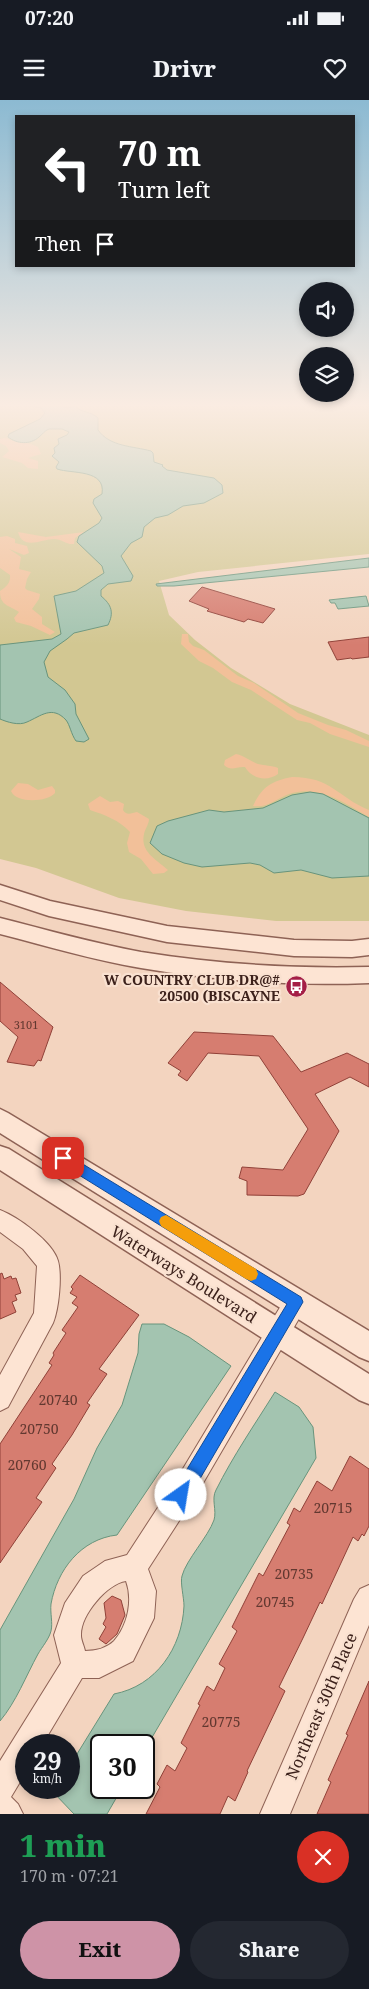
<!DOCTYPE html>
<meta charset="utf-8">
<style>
:root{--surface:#171b24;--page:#242831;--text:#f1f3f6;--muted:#9ea1a6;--accent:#ce93a7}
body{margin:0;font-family:"Noto Serif",serif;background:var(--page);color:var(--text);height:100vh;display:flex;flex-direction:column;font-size:19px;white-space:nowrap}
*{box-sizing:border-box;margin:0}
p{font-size:16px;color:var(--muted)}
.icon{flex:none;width:28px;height:28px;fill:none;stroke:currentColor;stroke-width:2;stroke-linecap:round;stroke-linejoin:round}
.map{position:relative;height:1714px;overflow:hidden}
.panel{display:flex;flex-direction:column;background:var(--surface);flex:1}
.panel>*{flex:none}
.hud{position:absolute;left:15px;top:15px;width:340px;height:152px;border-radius:0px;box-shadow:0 2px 8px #0003;background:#202124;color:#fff;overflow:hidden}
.fabs{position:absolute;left:299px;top:182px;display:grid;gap:10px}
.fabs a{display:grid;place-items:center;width:55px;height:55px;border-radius:50%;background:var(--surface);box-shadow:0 2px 8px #0003;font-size:25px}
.speed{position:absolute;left:15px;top:1634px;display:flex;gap:10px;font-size:25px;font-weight:700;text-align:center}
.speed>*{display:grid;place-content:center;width:65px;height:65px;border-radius:50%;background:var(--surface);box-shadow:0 2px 8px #0003;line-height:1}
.speed small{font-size:12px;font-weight:400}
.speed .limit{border:2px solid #111;border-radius:8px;background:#fff;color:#111}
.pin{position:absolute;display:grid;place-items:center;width:42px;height:42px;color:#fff;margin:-21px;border-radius:10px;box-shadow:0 2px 8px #0006}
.me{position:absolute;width:55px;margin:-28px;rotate:32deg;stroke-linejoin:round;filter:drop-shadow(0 0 4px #0008)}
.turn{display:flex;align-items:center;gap:18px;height:105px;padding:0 20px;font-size:22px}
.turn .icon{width:65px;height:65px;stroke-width:2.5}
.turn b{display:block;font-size:35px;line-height:42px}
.then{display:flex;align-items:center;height:48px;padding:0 20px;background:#0003;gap:10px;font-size:19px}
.round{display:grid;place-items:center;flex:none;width:52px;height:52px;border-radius:26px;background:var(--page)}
.summary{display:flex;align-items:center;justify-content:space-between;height:85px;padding:0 20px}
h1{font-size:30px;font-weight:800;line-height:38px;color:#1e9e55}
.primary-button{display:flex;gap:10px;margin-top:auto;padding:10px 20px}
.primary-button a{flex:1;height:58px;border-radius:30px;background:var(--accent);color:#111;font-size:20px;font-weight:800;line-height:58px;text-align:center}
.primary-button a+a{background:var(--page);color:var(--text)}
.status{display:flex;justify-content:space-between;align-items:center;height:35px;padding:0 25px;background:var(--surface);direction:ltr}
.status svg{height:14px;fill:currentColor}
header{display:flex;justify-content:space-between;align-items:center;height:65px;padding:0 20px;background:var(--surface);font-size:22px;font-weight:800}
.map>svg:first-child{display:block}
</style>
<div class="status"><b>07:20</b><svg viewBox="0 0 49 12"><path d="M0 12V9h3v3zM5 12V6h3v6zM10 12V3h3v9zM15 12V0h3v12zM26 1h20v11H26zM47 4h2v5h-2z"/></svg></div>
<header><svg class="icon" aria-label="menu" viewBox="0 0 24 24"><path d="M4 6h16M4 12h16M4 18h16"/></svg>Drivr<svg class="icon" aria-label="heart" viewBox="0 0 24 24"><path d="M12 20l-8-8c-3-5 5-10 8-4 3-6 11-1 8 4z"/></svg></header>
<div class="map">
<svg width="369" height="1714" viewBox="0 0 369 1714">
<rect width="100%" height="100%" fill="#f3d4bf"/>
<polygon fill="#d2c792" points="0,305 369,305 369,454 198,472 159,481 169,515 195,540 231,568 290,604 369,635 369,821 276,821 186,811 119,798 36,768 0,759"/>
<g fill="#f2c099">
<path d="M5,338C16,342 28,342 38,347L41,354L28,358L38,361V369L28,368L22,363L2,357L9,351L6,346L0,343V339Z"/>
<path d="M18,432L46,437L84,432L75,438L74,444C66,445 62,439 54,439C42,439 23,451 18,432Z"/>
<path d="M7,436L15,439V443L27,446L29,453L24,455L9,449L21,457L19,469L31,472L27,479L25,488L27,490L40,494L39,499L32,509L42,517V524L55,532L50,535L31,526L16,522L14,518L19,512C9,505 0,506 0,491C6,487 11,483 10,475L0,468V437Z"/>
<polygon points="182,534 188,534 189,542 193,546 204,550 238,576 254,583 298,613 328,625 346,630 369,641 369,647 330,634 310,623 297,620 251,590 232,582 213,568 199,561 181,544"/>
<path d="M236,654C245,656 250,661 258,664C265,666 271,665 278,668V674C267,682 252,679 245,667C236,666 232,672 224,665L225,660Z"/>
<path d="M292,677C332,677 337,697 369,710V717C345,703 318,684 289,694C276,699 268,708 253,706C262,687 271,681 292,677Z"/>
<path d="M18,683L28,684L38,690L52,686L55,690V693C48,702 16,704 11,691Z"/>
<path d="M100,696L110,702L118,701L124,704L123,710C126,716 132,713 137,712L149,719C149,724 145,729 144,734C140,752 156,759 168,770L164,773L153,774L141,759L129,752L127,743L130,732C119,720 105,715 90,710L88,704Z"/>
</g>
<g fill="#a3c4b0" stroke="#68947c">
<path d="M27,305H53L68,308L75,306C81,313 91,311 98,318V330C110,347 133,346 151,351L153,353L154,362L163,365L162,366L167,370L214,378L222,385L223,393L204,403L183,406L168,415L155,418L144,427L142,437L131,443L121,456L133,476L131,481L108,484L101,490V496C112,505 114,513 108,525L74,533L67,539L50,551L44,562L48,577L65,590L75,604L76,614L89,639L84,642L76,641C71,634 70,625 66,620C52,605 41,616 27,622C19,626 7,622 0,619V545L52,539L61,534L54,496L76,491L104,473L102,466L77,442L79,436L99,423L102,418L93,403L94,399L102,394C106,369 72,374 57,369L56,367L59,362L52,356L55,353L54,348L59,344L58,339L67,335L69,332L62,329H49C44,331 43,334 39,337C30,345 17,344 8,337L9,334L40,319L45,313L41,308Z"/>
<polygon points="369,458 369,467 174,486 157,486 156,484"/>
<polygon points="366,496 369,506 338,509 335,503 331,503 329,500"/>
<polygon points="310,692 323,694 369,718 369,776 332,778 301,770 274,773 260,765 250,763 202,767 184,763 162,754 150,743 157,726 168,721 209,710 224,712 263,708 292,695"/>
<path d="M142,1224H164L189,1237L231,1266L117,1435C81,1439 57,1470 51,1504C50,1513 53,1523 51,1531C49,1539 42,1547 38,1554C26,1576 16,1602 0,1621V1530L74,1399L97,1348L122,1305L138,1253L139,1234Z"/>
<path d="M275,1292L299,1307L313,1327L316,1358L144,1651V1645H101V1688H122L107,1714H74L53,1692L56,1688H69V1667L114,1594C156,1586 182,1548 184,1506C184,1498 180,1482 182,1476C186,1460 208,1437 214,1420C217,1410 211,1399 216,1390C233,1356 255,1324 275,1292Z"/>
</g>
<g fill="#d67d70" stroke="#904138">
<polygon points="202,487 275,509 263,523 248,519 244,522 207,511 209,509 189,501"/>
<polygon points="369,537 369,557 352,559 351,558 337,560 328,542"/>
<polygon points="0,882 53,927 41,961 38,960 34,966 7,962 18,937 0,921"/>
<polygon points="194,932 273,936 301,972 347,953 369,964 369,987 350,977 315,994 339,1031 304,1094 298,1096 247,1095 247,1081 239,1078 242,1067 283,1070 308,1029 259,956 208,953 187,981 178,975 181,971 168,963"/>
<polygon points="2,1173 4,1179 11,1176 12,1179 16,1178 21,1193 15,1195 17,1200 12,1202 16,1212 0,1219 0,1174"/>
<polygon points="80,1175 139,1215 99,1269 107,1274 87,1303 90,1305 72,1335 52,1364 56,1368 36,1398 42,1402 0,1463 0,1344 52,1265 49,1263 54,1255 53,1253 66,1233 62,1230 78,1207 72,1203 77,1197 70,1193 73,1189 71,1187"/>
<polygon points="350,1356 369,1369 369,1426 364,1436 362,1434 358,1441 353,1437 322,1504 320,1502 303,1538 279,1587 285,1591 247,1671 248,1672 235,1701 228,1696 220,1714 146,1714 160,1687 157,1684 167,1665 175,1671 187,1648 181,1643 200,1605 198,1604 207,1586 214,1591 225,1568 219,1564 237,1531 232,1527 259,1473 263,1476 290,1425 287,1423 294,1408 300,1412 317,1381 332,1391"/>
<polygon points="112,1496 121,1500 125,1515 117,1534 106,1544 99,1539 106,1527 103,1524 106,1518 104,1503"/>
<polygon points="369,1581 369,1714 317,1714 331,1682 328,1680 348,1635 346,1634"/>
</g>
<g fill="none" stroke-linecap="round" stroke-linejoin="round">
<defs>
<g id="minor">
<path d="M0,1110C18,1117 53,1142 58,1161C62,1175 59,1209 53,1223L8,1307L0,1311V1275L34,1213L37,1166L23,1149L0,1132Z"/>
<path d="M296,1191L304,1194L307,1202L304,1210L199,1390L148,1469L156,1491L154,1518L133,1561L99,1578H82L42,1645H26V1672L11,1697L18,1704L23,1714H0V1661L61,1563L54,1535L65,1503L83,1476L105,1461L127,1455L181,1372L288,1194ZM126,1481C133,1500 128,1525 114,1541C107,1548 95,1551 85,1551C84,1546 81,1540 81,1536C80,1515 107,1484 126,1481Z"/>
<polygon points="369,1485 369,1525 290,1714 260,1714 354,1499 360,1489"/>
</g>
<g id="tertiary">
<polygon points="0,785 50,801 167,826 294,840 352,841 369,839 369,855 352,857 294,856 167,842 49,816 0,800"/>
<path d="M0,818C47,830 93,843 141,852C216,864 293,869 369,867V883C293,886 216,881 141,868C93,860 47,846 0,834Z"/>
<polygon points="0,1009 8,1013 369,1231 369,1261 359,1257 0,1033"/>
<polygon points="0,1046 9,1049 369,1274 369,1304 359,1300 0,1070"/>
</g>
</defs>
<use href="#minor" stroke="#8e6255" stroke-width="2"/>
<use href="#tertiary" stroke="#8e6255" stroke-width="3"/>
<use href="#minor" fill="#fde4d3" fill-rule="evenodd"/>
<use href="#tertiary" fill="#fde4d3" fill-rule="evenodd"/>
</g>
<linearGradient id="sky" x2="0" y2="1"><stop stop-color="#8cbad2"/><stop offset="0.56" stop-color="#faece2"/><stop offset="1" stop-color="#faece2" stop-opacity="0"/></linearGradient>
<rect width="369" height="545" fill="url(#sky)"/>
<polygon fill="#1a73e8" stroke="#114b97" points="63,1052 301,1197 303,1202 187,1401 181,1403 175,1401 173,1395 175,1389 287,1204 58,1062 56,1058 58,1054"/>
<polygon fill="#f59e0b" points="166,1115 256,1169 258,1174 256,1179 251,1181 246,1179 161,1126 159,1121 161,1117"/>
<defs>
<symbol id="bus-disc" viewBox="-11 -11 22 22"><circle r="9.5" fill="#a41e46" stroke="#f9e1d0"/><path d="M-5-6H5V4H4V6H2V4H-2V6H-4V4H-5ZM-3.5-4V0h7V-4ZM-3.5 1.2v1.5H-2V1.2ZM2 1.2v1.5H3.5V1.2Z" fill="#fff"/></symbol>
</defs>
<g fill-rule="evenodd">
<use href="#bus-disc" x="284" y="874" width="25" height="25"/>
</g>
<g text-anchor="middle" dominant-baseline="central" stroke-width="4.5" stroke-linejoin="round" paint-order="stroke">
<g font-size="11" fill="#623830">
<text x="26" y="924">3101</text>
</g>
<g font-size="14" font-weight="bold" fill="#3c211b" stroke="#f9e1d0" text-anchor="end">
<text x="280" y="879">W COUNTRY CLUB DR@#<tspan x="280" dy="16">20500 (BISCAYNE</tspan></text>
</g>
<g font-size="14" fill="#623830">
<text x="58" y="1299">20740</text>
<text x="39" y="1328">20750</text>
<text x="27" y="1364">20760</text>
<text x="333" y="1407">20715</text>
<text x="294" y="1473">20735</text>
<text x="275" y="1501">20745</text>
<text x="221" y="1621">20775</text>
</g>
<g font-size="16" fill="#3c211b" stroke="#f9e1d0">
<text transform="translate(184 1174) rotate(32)">Waterways Boulevard</text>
<text transform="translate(321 1606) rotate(-67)">Northeast 30th Place</text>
</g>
</g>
</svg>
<div class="fabs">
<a><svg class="icon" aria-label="sound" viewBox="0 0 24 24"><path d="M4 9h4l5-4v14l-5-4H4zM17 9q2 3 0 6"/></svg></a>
<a><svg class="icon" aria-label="layers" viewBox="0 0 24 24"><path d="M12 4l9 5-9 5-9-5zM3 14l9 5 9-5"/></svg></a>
</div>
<div class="speed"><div>29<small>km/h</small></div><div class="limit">30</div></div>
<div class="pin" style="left:63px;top:1058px;background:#d93025"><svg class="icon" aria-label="arrive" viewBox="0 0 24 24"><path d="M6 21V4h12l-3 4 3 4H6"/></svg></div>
<svg class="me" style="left:181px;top:1395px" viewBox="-20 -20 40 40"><circle r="19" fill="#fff"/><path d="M0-13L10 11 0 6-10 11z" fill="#1a73e8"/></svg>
<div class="hud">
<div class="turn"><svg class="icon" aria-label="left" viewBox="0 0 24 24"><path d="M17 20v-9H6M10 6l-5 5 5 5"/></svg><div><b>70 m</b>Turn left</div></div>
<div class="then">Then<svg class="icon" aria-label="arrive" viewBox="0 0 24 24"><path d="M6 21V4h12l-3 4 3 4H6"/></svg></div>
</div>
</div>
<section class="panel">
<div class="summary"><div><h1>1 min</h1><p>170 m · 07:21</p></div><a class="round" style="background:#d93025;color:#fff"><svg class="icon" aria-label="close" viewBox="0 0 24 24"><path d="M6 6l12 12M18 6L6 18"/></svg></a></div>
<div class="primary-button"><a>Exit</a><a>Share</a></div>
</section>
